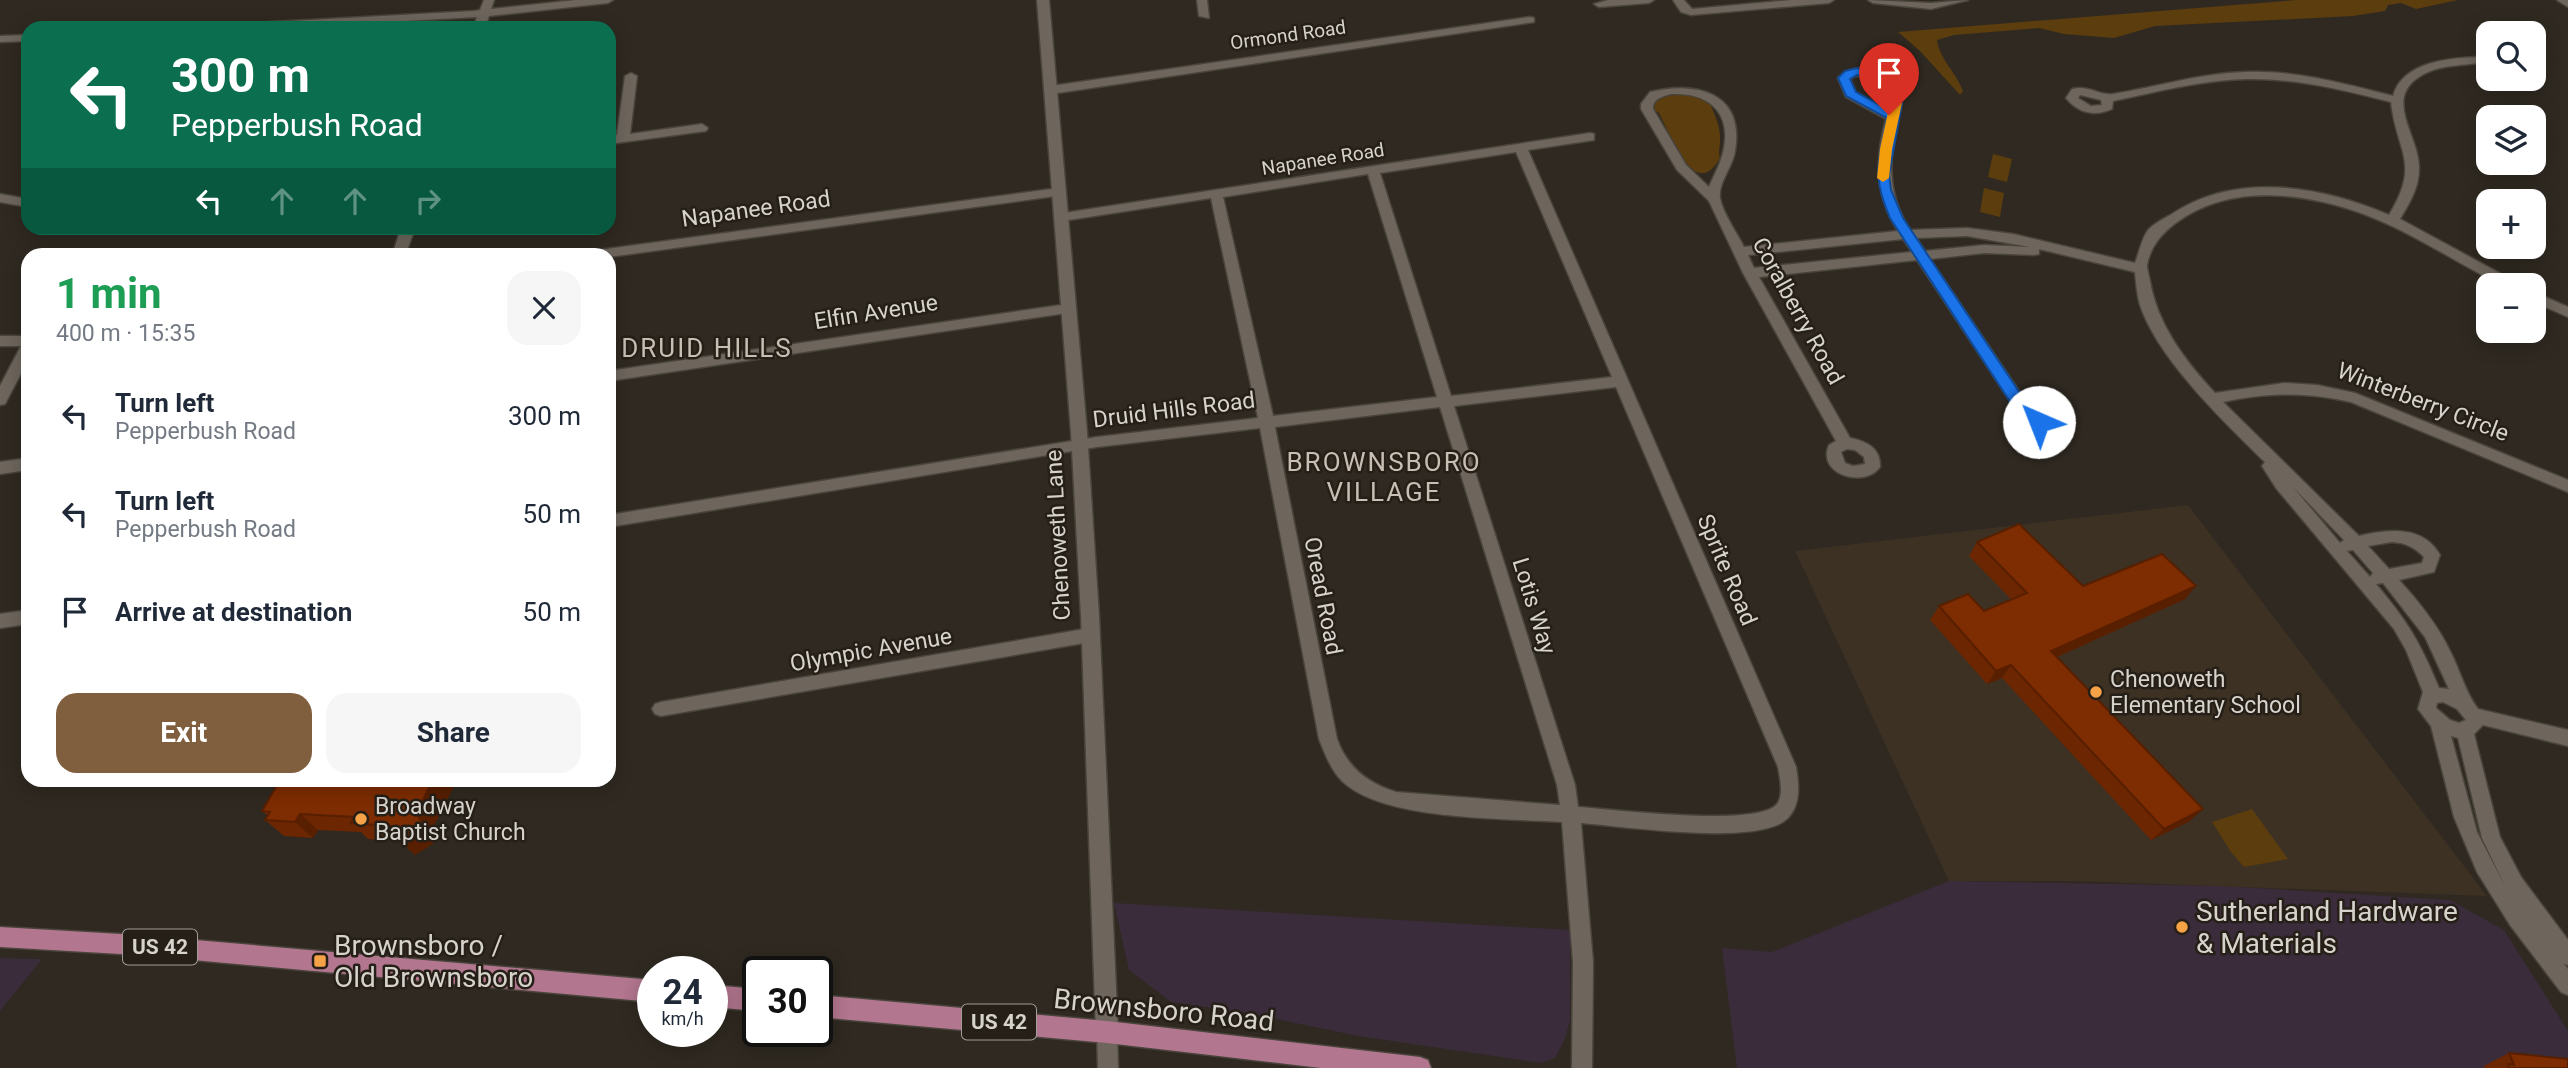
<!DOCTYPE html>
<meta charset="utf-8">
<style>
:root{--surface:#fff;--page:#f6f6f7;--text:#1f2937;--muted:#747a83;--accent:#805f3e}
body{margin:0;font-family:Roboto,sans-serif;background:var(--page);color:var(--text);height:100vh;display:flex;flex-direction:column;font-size:26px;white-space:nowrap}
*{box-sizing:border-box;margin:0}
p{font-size:23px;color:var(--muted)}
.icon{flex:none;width:38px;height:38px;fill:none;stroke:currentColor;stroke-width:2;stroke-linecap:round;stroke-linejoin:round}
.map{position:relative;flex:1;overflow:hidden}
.side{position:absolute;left:21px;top:248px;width:595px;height:539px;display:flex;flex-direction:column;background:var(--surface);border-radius:21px;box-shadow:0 4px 18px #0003}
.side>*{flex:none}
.top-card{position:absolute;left:21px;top:21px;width:595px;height:214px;border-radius:21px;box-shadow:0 4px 18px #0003;background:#0b6e4f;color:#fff;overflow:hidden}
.controls{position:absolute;left:2476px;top:21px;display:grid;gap:14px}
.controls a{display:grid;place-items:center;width:70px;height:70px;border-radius:14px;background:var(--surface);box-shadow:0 4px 18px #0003;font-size:35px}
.speed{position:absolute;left:637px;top:956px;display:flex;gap:14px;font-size:35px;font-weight:700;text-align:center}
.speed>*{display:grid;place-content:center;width:91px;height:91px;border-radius:50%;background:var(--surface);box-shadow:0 4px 18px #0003;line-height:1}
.speed small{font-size:18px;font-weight:400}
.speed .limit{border:4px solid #111;border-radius:10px;background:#fff;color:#111}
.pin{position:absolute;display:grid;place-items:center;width:60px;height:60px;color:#fff;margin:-72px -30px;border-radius:50% 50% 50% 0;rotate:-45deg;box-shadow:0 0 7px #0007}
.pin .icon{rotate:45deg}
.me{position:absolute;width:77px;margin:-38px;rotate:316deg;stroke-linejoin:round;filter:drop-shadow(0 0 5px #0008)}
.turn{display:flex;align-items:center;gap:24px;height:147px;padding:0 35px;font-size:32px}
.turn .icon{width:91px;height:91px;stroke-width:2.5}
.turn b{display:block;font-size:49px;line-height:60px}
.lanes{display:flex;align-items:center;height:66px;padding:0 35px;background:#0003;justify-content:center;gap:35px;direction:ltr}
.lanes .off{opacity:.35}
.round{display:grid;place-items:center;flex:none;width:74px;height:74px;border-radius:21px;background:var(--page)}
.headline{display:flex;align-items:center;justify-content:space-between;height:119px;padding:0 35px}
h1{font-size:42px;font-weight:700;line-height:52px;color:#1e9e55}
.cta{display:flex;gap:14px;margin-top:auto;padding:14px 35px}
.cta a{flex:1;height:80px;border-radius:21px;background:var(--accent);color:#fff;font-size:28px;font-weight:700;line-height:80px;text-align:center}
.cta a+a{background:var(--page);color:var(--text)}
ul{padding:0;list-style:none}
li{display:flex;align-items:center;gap:21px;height:98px;padding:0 35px}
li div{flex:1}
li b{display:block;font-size:26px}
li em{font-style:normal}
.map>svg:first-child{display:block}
</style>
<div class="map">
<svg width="2568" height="1068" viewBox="0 0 2568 1068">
<rect width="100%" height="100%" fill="#2f2921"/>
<g fill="#3a2c3a">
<polygon points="1949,881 2223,886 2450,900 2504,930 2568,1031 2568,1068 1737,1068 1722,948 1772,952"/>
<polygon points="1114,903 1570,930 1570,1020 1565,1039 1555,1058 1541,1063 1358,1036 1247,1013 1171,1002 1129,970"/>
<polygon points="0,958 42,959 0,1011"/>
</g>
<polygon fill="#3c3123" points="2188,505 2487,896 2079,881 1949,881 1795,551"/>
<g fill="#5b3d0e">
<path d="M2296,0H2458L2416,9L2401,3L2388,5L2385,11L2353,16L2155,26L2114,38L2064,34L2039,28L1954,35L1937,40C1940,60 1956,72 1963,91L1960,95L1920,51L1898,32Z"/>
<path d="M1688,92L1712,104L1711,106C1716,117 1721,129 1720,141C1720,148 1718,151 1720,158C1694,204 1670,133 1659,113L1653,109L1652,101L1663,94Z"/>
<polygon points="1993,154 2012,159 2007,182 1988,177"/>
<polygon points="1984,188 2004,193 2000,217 1980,212"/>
<polygon points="2252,809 2288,859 2244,867 2231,852 2212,822"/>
</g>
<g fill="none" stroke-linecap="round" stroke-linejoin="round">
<defs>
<g id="street">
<polygon points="484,0 494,0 491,9 576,0 613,0 608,3 489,16 485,28 473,28 477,17 278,28 210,28 216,25 474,11 480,10"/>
<polygon points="1197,0 1207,0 1209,18 1199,16"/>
<polygon points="1608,0 1654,0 1649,3 1599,7 1594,4"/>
<polygon points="1673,0 1684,0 1692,9 1791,0 1834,0 1829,3 1691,15 1681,12"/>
<polygon points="1868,0 1931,3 1968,0 1931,9 1873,3"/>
<polygon points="2557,0 2568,0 2568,7"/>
<polygon points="1530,17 1534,18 1534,22 1051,94 1045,90 1051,86"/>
<polygon points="28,35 28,41 0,42 0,36"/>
<path d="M2480,57L2486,60L2484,62C2464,66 2445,64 2426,73C2379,96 2420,135 2419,169C2419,188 2409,204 2400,219L2516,282L2518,285H2501C2442,255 2389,216 2323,202C2274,191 2223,191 2180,220C2164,231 2151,244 2147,265C2147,270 2149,276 2150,281C2157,324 2185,361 2215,393L2284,383L2317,385L2355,393L2568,480V492L2351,402C2307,392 2268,392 2223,402L2359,536C2388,529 2423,525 2440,555L2434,572L2399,580C2419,602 2437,624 2450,651C2460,670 2465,692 2478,709L2568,730V746L2483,725L2474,734L2500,837L2521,877L2568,940V965L2564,964L2568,969V995L2561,992L2510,925L2477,872L2454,817L2431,726L2418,709L2423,692L2406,650L2394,629L2276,488L2262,466L2265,462C2224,422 2158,359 2140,305C2137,295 2136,283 2135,272L2039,249V254L2034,255L1984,253L1930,259L2037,418L2058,425L2066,439C2051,466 2025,453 2013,431L2022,419L1917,260L1759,277L1850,438C1866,441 1881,448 1880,467C1864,489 1816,474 1829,445L1836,441L1743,273L1709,201L1677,170L1641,109V104L1650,92C1696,81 1745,92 1735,151C1733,167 1718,182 1720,198C1723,214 1737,233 1744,247L1898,231C1875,195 1875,159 1886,119L1846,97L1838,78C1861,55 1892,79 1902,103C1890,148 1883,189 1910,230L1967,228L2013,234L2135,263C2139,253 2142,237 2149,229C2155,223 2165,218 2172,214C2236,171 2322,186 2389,215C2421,162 2397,154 2391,102C2344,90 2296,78 2247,79C2202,80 2156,92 2113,101L2112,109C2095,117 2078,113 2066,98L2072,89C2090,85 2099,96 2113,94C2157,87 2201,73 2245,72C2296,70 2345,84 2393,96C2403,61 2450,58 2480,57ZM1855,76C1872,75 1884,88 1890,103L1888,111L1855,92L1850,79ZM1671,94C1711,92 1734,115 1722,156C1719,167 1713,177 1709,187L1686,165L1653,109C1653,98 1662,97 1671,94ZM2080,95L2101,100L2102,105L2091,106L2078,98ZM1967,236L2030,247L1984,245L1925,251L1916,238ZM1903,239L1912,252L1754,268L1748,255ZM2030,428L2048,433L2051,439L2047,443L2038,441L2028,433ZM1847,449L1855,450L1864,457L1865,464L1853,466L1845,463L1841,452ZM2293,487L2344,540L2340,543ZM2392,542C2406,543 2414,547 2424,557L2422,563L2389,569L2368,546ZM2353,550L2373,573L2370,577L2347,551ZM2383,583L2425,637L2449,689L2439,688C2420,642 2408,622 2376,584ZM2443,702L2457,709L2466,720L2459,723L2450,720L2436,708L2437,703ZM2451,736L2458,738L2482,838L2505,886L2477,832Z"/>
<polygon points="631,73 637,76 630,134 702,124 708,128 706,131 609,144 609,136 617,135 625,76"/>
<path d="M1590,133L1594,134V140L1528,150L1796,767C1799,785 1801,804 1788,818C1760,847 1622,826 1581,823L1593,962L1592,1068H1572L1573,962L1562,822C1505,818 1383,821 1342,781C1331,770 1325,754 1319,739L1260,428L1097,447L609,527V515L1097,437L1258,418L1211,198L1062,221L1056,217L1057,214ZM1516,152L1612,377L1451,396L1380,173ZM1368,174L1437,397L1273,416L1223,197ZM1616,387L1778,767C1780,778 1784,795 1777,804C1758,828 1612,809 1578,807L1575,785L1454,406ZM1440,407L1557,785L1560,805L1396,792C1367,783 1347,767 1337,739L1275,427Z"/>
<polygon points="1059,188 1063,189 1063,195 609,257 578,256 584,252"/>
<polygon points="0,194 28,199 28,207 0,202"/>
<polygon points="401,228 415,228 405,256 392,256"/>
<polygon points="2534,292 2568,307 2568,317 2534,302"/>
<polygon points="1068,304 1073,306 1075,309 1073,312 609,381 609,371"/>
<polygon points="0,336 28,336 28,360 5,404 0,405 0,386 21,346 0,346"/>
<polygon points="28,458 28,470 0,474 0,462"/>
<polygon points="28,610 28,624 0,628 0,614"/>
<polygon points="1090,628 1096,630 1098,635 1096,640 1090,642 661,716 655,714 652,709 655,704 661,702"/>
<polygon points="1107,1022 1114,1025 1117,1032 1118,1068 1098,1068 1097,1032 1100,1025"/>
</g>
<polygon id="secondary" points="1037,0 1049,0 1087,432 1099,616 1118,1032 1115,1040 1107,1043 1099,1040 1096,1032 1081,616 1071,432"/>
<g id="primary">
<polygon points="0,927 138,935 653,980 653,1002 138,955 0,947"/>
<polygon points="712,985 758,989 758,1011 712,1007"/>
<polygon points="817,995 1107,1021 1420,1057 1428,1060 1431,1068 1321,1068 1107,1043 817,1017"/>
</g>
</defs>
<use href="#street" stroke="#49443c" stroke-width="3"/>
<use href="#secondary" stroke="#49443c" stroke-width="3"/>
<use href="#primary" stroke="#49443c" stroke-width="3"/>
<use href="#street" fill="#6e665d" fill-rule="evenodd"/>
<use href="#secondary" fill="#6e665d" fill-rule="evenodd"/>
<use href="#primary" fill="#b2768e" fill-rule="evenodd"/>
</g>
<g fill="#6c2601">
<polygon points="1977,542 2083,586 2185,599 2057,657 2190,821 2151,840 2002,678 1987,684 1930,620 1939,606 1984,611 2011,599 1969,556"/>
<polygon points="368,780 457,780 432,829 438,840 415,855 400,841 368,839 361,832 318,830 313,838 284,836 265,820 268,816 262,811 351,785 365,786"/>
<polygon points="2509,1053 2568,1068 2484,1068 2484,1066"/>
</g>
<g fill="#581f01">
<polygon points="2196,586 2185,599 2041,664 2051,651"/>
<polygon points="2011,665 2002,678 1987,684 1996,671"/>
<polygon points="327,780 354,780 343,800 326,783"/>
<polygon points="433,780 457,780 432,829 438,840 415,855 398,839 416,813"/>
<polygon points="2203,809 2190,821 2151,840 2164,829"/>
<polygon points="300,814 318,830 313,838 295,822"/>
</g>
<g fill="#7e2c01" stroke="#581f01" stroke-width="2">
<polygon points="2019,524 2083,586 2162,554 2196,586 2051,651 2203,809 2164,829 2011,665 1996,671 1939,606 1968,594 1984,611 2027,593 1977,542"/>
<polygon points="280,780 327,780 326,783 365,786 368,780 433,780 416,813 423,824 398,839 391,826 351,823 354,817 300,814 295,822 265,820 270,812 262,811"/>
<polygon points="2509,1053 2568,1059 2568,1068 2509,1068 2508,1064 2514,1065"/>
</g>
<path fill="#1a73e8" stroke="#114b97" stroke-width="2" fill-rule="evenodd" d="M1857,68C1877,72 1896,81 1902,103L1889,175L1891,190L1903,218L2036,417L2044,418L2046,422L2044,426H2026L1890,218C1871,174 1879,163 1887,118L1846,96L1838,78L1845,71ZM1857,75C1874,79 1893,91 1889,110L1856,92L1850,79Z"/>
<polygon fill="#f59e0b" points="1884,80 1898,92 1902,103 1892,149 1889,178 1883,182 1877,178 1880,149 1890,103 1888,96 1878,83"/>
<g fill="#f6a247" stroke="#261f17" stroke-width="2.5">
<circle cx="2096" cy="692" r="7"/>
<circle cx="361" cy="819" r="7"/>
<circle cx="2182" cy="927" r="7"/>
<rect x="313" y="954" width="14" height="14" rx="3.5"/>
</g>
<g text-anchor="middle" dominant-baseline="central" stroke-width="5" stroke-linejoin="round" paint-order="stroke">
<g font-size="19" fill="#d6d2cc" stroke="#261f17">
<text transform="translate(1288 35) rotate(-8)">Ormond Road</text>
<text transform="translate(1323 159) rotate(-9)">Napanee Road</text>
</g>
<g fill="#261f17" stroke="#a19c96" stroke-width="2">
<rect x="123" y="929.5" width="74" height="35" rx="5"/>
<rect x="962" y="1004.5" width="74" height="35" rx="5"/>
</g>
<g font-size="21" font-weight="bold" fill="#d6d2cc">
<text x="160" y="947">US 42</text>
<text x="999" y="1022">US 42</text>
</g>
<g font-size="23" fill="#d6d2cc" stroke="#261f17">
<text transform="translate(756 209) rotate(-8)">Napanee Road</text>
<text transform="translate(1798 311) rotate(61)">Coralberry Road</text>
<text transform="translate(876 312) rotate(-9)">Elfin Avenue</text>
<text transform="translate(2423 402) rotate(21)">Winterberry Circle</text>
<text transform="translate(1174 410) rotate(-7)">Druid Hills Road</text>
<text transform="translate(1058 535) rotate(-93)">Chenoweth Lane</text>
<text transform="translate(1727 570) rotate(67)">Sprite Road</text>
<text transform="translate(1323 596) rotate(79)">Oread Road</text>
<text transform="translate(1534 606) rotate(73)">Lotis Way</text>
<text transform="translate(871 650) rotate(-10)">Olympic Avenue</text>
</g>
<g font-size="23" fill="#d6d2cc" stroke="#261f17" text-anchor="start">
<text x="2110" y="679">Chenoweth<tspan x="2110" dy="26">Elementary School</tspan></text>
<text x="375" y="806">Broadway<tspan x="375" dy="26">Baptist Church</tspan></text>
</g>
<g font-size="26" letter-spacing="2" fill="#c7beb4" stroke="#261f17">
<text x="707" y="348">DRUID HILLS</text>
<text x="1384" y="462">BROWNSBORO<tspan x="1384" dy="30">VILLAGE</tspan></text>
</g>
<g font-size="28" fill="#d6d2cc" stroke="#261f17" text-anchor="start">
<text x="2196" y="911">Sutherland Hardware<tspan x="2196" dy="32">&amp; Materials</tspan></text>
<text x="334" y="945">Brownsboro /<tspan x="334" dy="32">Old Brownsboro</tspan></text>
</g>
<g font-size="28" fill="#d6d2cc" stroke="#261f17">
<text transform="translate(1164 1010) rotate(6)">Brownsboro Road</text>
</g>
</g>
</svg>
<div class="controls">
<a><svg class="icon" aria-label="search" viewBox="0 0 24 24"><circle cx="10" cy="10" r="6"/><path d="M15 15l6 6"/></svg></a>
<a><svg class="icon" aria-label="layers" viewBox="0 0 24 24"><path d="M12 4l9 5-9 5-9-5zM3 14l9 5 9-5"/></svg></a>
<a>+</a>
<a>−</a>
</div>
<div class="speed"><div>24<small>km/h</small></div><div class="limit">30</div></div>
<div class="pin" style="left:1889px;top:115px;background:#d93025"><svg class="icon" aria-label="arrive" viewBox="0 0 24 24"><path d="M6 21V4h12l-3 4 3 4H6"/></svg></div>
<svg class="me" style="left:2039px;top:422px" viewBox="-20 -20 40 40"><circle r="19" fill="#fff"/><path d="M0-13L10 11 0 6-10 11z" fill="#1a73e8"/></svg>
<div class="top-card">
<div class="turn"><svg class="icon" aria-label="left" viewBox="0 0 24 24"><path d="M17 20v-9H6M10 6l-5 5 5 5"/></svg><div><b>300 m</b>Pepperbush Road</div></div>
<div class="lanes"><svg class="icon" aria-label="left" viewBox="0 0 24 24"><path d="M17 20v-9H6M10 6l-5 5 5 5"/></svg><svg class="icon off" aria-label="ahead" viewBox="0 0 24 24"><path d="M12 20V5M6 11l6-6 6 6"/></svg><svg class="icon off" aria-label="ahead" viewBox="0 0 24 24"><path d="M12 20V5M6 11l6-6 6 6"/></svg><svg class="icon off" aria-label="right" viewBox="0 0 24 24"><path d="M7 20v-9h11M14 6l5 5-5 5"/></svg></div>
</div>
<section class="side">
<div class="headline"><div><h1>1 min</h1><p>400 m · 15:35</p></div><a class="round"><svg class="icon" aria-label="close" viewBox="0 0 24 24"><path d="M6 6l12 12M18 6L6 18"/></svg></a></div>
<ul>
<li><svg class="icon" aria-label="left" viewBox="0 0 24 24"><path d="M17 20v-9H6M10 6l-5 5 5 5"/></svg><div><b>Turn left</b><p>Pepperbush Road</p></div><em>300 m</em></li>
<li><svg class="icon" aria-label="left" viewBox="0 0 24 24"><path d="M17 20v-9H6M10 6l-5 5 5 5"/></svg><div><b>Turn left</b><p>Pepperbush Road</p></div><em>50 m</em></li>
<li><svg class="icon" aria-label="arrive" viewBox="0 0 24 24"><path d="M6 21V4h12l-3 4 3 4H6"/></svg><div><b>Arrive at destination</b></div><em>50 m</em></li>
</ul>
<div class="cta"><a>Exit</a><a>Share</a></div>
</section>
</div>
